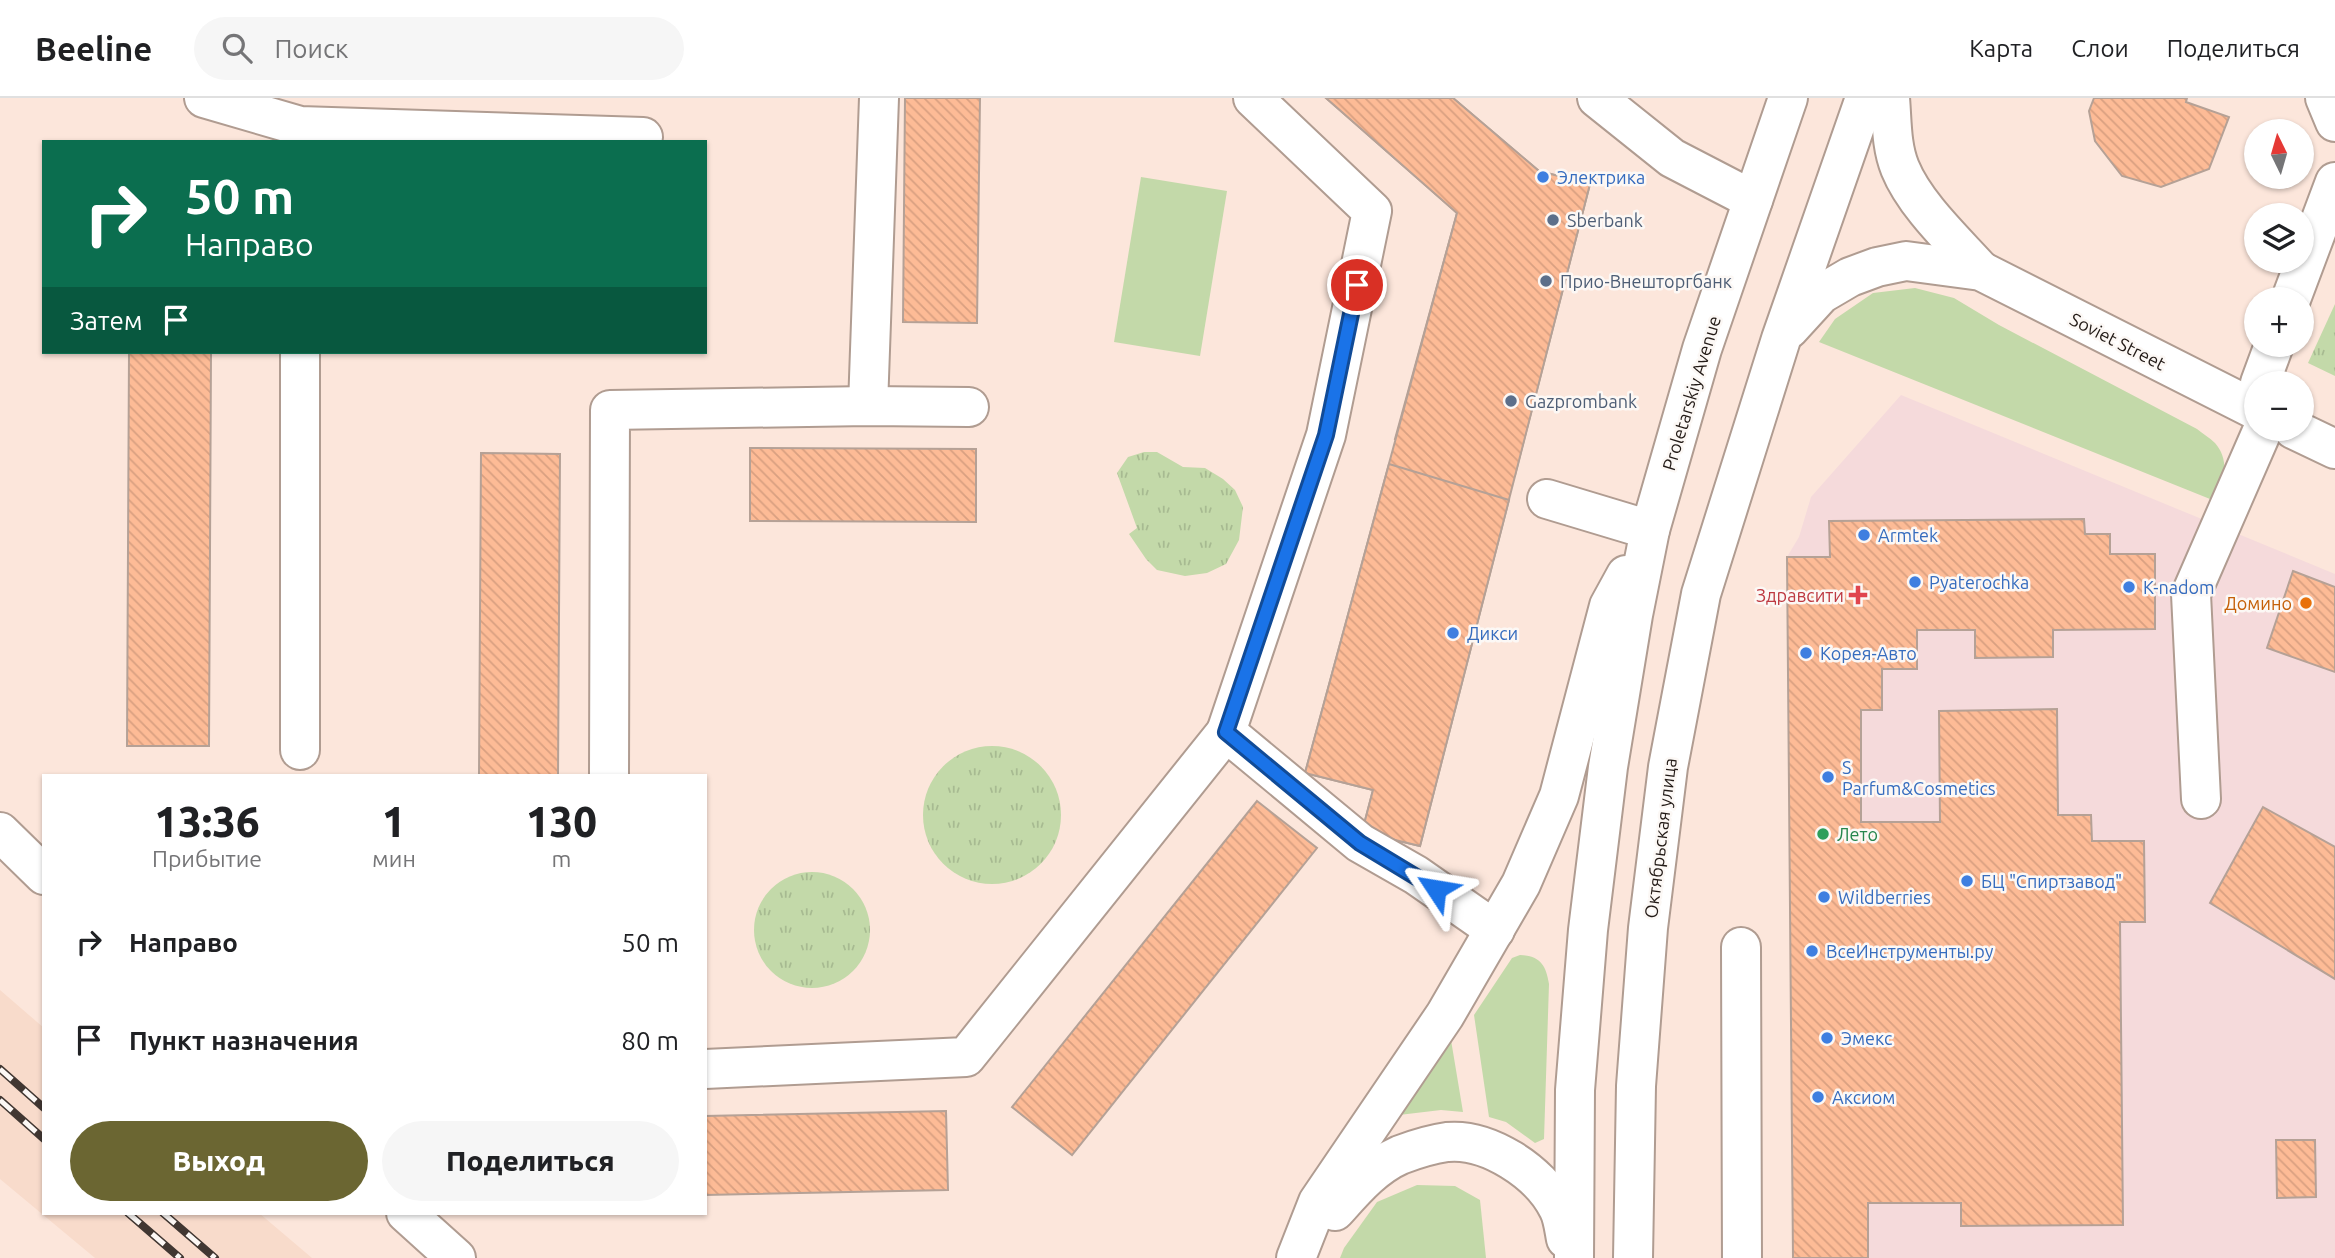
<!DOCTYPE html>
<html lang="ru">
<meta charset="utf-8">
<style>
:root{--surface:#fff;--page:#f6f6f6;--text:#202124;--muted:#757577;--line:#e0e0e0;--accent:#6b6632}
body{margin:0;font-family:Ubuntu,sans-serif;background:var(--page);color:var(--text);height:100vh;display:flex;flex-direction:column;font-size:26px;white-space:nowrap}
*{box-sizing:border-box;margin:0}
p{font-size:23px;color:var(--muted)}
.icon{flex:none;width:38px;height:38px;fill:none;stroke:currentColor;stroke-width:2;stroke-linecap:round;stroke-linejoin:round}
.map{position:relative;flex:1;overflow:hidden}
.side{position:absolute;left:42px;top:676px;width:665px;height:441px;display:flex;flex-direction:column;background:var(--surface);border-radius:0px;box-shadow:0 2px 5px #0004}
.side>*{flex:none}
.top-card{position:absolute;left:42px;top:42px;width:665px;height:214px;border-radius:0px;box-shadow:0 2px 5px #0004;background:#0b6e4f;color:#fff;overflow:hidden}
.needle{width:46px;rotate:355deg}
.tools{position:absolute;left:2244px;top:21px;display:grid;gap:14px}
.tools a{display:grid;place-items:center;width:70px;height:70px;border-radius:50%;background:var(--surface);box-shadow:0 2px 5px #0004;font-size:35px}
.pin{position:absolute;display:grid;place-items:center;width:60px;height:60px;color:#fff;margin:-30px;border:4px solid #fff;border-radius:50%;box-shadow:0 2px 7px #0007}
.me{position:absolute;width:77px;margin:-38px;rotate:303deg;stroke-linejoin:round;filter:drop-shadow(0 0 5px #0008)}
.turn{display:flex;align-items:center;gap:24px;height:147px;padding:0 28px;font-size:32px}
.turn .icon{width:91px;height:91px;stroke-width:2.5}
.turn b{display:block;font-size:49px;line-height:60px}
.then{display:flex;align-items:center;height:66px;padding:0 28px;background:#0003;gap:14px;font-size:26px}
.eta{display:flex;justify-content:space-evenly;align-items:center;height:119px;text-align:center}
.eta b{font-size:42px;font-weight:800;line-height:49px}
.button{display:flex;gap:14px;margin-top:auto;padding:14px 28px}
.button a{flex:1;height:80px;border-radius:42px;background:var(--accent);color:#fff;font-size:28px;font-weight:800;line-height:80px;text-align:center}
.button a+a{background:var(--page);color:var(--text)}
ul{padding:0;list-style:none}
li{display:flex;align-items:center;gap:21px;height:98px;padding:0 28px}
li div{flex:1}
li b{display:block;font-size:26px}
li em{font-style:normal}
header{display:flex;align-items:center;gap:42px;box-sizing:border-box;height:98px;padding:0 35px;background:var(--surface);border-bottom:2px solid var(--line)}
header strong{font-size:33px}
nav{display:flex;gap:38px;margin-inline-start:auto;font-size:24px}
.search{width:490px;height:63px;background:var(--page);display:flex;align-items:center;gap:18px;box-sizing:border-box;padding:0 24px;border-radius:38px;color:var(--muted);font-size:26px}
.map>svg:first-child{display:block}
</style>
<header>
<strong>Beeline</strong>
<div class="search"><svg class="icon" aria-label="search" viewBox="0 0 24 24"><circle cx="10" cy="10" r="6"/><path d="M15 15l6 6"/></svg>Поиск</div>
<nav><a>Карта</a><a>Слои</a><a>Поделиться</a></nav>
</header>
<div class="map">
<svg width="2335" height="1160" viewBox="0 0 2335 1160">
<defs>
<pattern id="park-tufts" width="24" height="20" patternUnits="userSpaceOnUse" patternTransform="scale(1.75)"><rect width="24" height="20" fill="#c3d9a9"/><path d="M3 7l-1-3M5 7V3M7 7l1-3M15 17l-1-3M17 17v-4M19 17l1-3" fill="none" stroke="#a7ba91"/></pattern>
<pattern id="building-back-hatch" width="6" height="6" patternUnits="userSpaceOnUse" patternTransform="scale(1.75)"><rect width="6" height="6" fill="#fdbb96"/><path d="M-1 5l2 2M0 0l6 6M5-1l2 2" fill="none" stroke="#d9a081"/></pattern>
</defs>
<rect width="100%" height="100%" fill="#fce6db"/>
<polygon fill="#f8dbcb" points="0,892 44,930 44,1115 259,1115 312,1160 95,1160 0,1081"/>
<polygon fill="#f5dadb" points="1901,297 2335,476 2335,1160 1793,1160 1787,459 1799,439 1811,399"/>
<g fill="#c3d9a9">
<polygon points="1141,79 1227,93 1200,258 1114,244"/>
<path d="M1915,190L1954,200L1999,227L2197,331C2202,335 2210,340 2215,345C2230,362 2225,385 2215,403L1819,244L1835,221L1873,195Z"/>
<path d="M1520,857C1540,858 1546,867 1549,886L1544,1041L1535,1045L1506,1024L1489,1019L1474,917L1512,860Z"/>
<polygon points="1451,942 1463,1014 1441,1012 1399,1017"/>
<polygon points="1417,1087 1455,1088 1480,1102 1486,1160 1340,1160 1344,1150 1377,1104"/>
</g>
<g fill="url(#park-tufts)">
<polygon points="2335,206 2335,278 2308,265"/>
<polygon points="1144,354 1157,354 1183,369 1205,370 1223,381 1235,392 1243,409 1239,442 1226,466 1207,475 1185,478 1157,472 1146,461 1129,436 1137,430 1117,375 1128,359"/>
<circle cx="992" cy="717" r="69"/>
<circle cx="812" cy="832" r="58"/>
</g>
<g fill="url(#building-back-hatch)" stroke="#b5a196" stroke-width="2">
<polygon points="905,0 980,0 977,225 903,224"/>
<polygon points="1326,0 1453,0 1539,73 1590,86 1515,377 1395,341 1457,115"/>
<polygon points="1326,0 1453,0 1539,73 1590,86 1420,748 1362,734 1373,692 1305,675 1457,115"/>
<polygon points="2094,0 2187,0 2186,4 2229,19 2209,71 2161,89 2122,78 2095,43 2089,13"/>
<polygon points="129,254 211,254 209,648 127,648"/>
<polygon points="750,350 976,351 976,424 750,423"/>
<polygon points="481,355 560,356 558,677 479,677"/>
<polygon points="1389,366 1509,402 1420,748 1362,734 1373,692 1305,675"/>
<polygon points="2084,421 2085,436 2110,436 2110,456 2155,456 2155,531 2053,532 2053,559 1975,560 1975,532 1917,532 1917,571 1882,571 1882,612 1861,612 1861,724 1940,724 1939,613 2057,611 2058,717 2091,717 2092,743 2144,743 2145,824 2120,824 2123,1127 1961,1128 1961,1105 1868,1105 1868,1160 1793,1160 1787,459 1830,459 1829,423"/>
<polygon points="2293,473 2335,489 2335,574 2267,550"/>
<polygon points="1257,703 1317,750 1072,1057 1012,1009"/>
<polygon points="2263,709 2335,749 2335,881 2210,805"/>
<polygon points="946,1013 948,1092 705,1097 705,1018"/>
<polygon points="2276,1042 2315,1042 2316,1099 2277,1100"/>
</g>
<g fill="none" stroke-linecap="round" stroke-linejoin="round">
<defs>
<g id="minor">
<polyline points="204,0 300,28 643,39"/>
<polyline points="1253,0 1372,113 1326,337 1226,634 1360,745 1416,777 1495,832"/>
<polyline points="1597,0 1672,60 1753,102"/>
<polyline points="2325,0 2335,24"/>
<polyline points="2291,201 2335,84"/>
<polyline points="300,254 300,652"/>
<polyline points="2260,285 2274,247"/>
<polyline points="868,308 879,0"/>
<polyline points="1547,401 1650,432"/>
<polyline points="609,677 610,312 868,308 969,309"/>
<polyline points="2201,701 2191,496 2263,331"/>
<polyline points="1741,849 1742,1160"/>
<polyline points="705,971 966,959 1226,634"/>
</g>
<g id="major">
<path d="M1890,0C1892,23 1891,48 1900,70C1915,107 1954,143 1981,173"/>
<polyline points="1789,231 1821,196 1850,179 1877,169 1906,163 1981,173 2256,312"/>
<polyline points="2293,331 2335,351"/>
<polyline points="0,734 44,777"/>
<path d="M1335,1113C1354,1092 1373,1069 1400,1057C1413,1052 1433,1046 1447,1044C1488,1040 1540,1074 1558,1110C1563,1119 1564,1131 1566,1141"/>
<polyline points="406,1115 456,1160"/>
<polyline points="1296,1160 1318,1104 1445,917 1521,786 1559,698 1609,508 1626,477"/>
<polyline points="1574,1160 1575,992 1588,832 1608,669 1633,517 1650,432 1702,251 1788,0"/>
<polyline points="1633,1160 1636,988 1648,830 1668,669 1701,496 1781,241 1865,0"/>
</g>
</defs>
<use href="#minor" stroke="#b09c91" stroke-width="42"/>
<use href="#major" stroke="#b09c91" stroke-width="42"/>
<use href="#minor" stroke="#fff" stroke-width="38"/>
<use href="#major" stroke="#fff" stroke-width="38"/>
<defs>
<g id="rail">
<polyline points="0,971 44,1010"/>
<polyline points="0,1002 44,1041"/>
<polyline points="128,1115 180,1160"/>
<polyline points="163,1115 215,1160"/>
</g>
</defs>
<use href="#rail" stroke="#413732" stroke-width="8"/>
<use href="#rail" stroke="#fcf8f5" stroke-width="5" stroke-dasharray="16" stroke-linecap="butt"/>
</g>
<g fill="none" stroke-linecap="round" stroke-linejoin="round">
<defs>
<polyline id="route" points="1357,187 1326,337 1226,634 1360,745 1436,791"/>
</defs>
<use href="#route" stroke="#114b97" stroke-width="18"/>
<use href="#route" stroke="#1a73e8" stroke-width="12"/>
</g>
<g fill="#3f7fe0" stroke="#fcf8f5" stroke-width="2.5">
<circle cx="1543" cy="79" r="7"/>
<circle cx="1864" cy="437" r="7"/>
<circle cx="1915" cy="484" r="7"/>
<circle cx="2129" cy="489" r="7"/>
<circle cx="1453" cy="535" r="7"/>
<circle cx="1806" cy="555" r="7"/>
<circle cx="1828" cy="679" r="7"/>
<circle cx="1967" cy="783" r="7"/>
<circle cx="1824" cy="799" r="7"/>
<circle cx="1812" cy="853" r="7"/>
<circle cx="1827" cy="940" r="7"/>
<circle cx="1818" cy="999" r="7"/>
</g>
<g fill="#5c6f8a" stroke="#fcf8f5" stroke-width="2.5">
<circle cx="1553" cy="122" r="7"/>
<circle cx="1546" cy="183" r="7"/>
<circle cx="1511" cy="303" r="7"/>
</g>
<path fill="#e0444e" stroke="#fcf8f5" stroke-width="2.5" d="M1854.5 486.5h7v7h7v7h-7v7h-7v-7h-7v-7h7z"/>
<circle fill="#e8710a" stroke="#fcf8f5" stroke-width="2.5" cx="2306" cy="505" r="7"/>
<circle fill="#2e9e5b" stroke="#fcf8f5" stroke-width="2.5" cx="1823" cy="736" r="7"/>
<g text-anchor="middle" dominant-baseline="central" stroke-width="5" stroke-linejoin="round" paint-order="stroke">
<g font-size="18" fill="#366cbe" stroke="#fcf8f5" text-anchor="start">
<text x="1557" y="79">Электрика</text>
<text x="1878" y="437">Armtek</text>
<text x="1929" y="484">Pyaterochka</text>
<text x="2143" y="489">K-nadom</text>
<text x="1467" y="535">Дикси</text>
<text x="1820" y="555">Корея-Авто</text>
<text x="1842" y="669">S<tspan x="1842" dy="21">Parfum&amp;Cosmetics</tspan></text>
<text x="1981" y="783">БЦ "Спиртзавод"</text>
<text x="1838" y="799">Wildberries</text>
<text x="1826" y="853">ВсеИнструменты.ру</text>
<text x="1841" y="940">Эмекс</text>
<text x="1832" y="999">Аксиом</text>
</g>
<g font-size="18" fill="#4e5e75" stroke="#fcf8f5" text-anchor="start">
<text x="1567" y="122">Sberbank</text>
<text x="1560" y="183">Прио-Внешторгбанк</text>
<text x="1525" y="303">Gazprombank</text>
</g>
<g font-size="18" fill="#221a16" stroke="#fcf8f5">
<text transform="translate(2118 243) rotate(27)">Soviet Street</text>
<text transform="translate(1691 295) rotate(-73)">Proletarskiy Avenue</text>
<text transform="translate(1660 740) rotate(-83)">Октябрьская улица</text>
</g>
<g font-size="18" fill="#be3a42" stroke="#fcf8f5" text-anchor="end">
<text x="1844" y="497">Здравсити</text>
</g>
<g font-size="18" fill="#c56008" stroke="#fcf8f5" text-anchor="end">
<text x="2292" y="505">Домино</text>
</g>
<g font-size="18" fill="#27864d" stroke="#fcf8f5" text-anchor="start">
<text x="1837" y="736">Лето</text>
</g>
</g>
</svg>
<div class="tools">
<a><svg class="needle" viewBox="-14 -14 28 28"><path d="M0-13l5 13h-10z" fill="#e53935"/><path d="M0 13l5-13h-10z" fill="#757577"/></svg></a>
<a><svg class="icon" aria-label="layers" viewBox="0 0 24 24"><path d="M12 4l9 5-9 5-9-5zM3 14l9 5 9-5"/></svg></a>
<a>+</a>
<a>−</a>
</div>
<div class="pin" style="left:1357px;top:187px;background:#d93025"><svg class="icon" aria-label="arrive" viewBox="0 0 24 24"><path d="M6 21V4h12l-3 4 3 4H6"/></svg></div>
<svg class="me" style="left:1436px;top:791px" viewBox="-20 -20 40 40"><path d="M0-17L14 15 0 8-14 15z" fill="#1a73e8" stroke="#fff" stroke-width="4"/></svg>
<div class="top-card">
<div class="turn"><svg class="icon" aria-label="right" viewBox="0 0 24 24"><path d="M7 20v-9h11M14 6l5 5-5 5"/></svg><div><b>50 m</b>Направо</div></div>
<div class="then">Затем<svg class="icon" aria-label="arrive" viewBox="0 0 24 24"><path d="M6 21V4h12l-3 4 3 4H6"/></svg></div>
</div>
<section class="side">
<div class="eta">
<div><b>13:36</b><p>Прибытие</p></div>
<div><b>1</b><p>мин</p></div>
<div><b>130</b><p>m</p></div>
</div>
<ul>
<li><svg class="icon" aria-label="right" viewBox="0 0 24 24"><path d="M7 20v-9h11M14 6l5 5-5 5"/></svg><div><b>Направо</b></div><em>50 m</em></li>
<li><svg class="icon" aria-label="arrive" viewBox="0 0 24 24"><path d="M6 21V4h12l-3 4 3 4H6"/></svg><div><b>Пункт назначения</b></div><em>80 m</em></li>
</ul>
<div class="button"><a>Выход</a><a>Поделиться</a></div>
</section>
</div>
